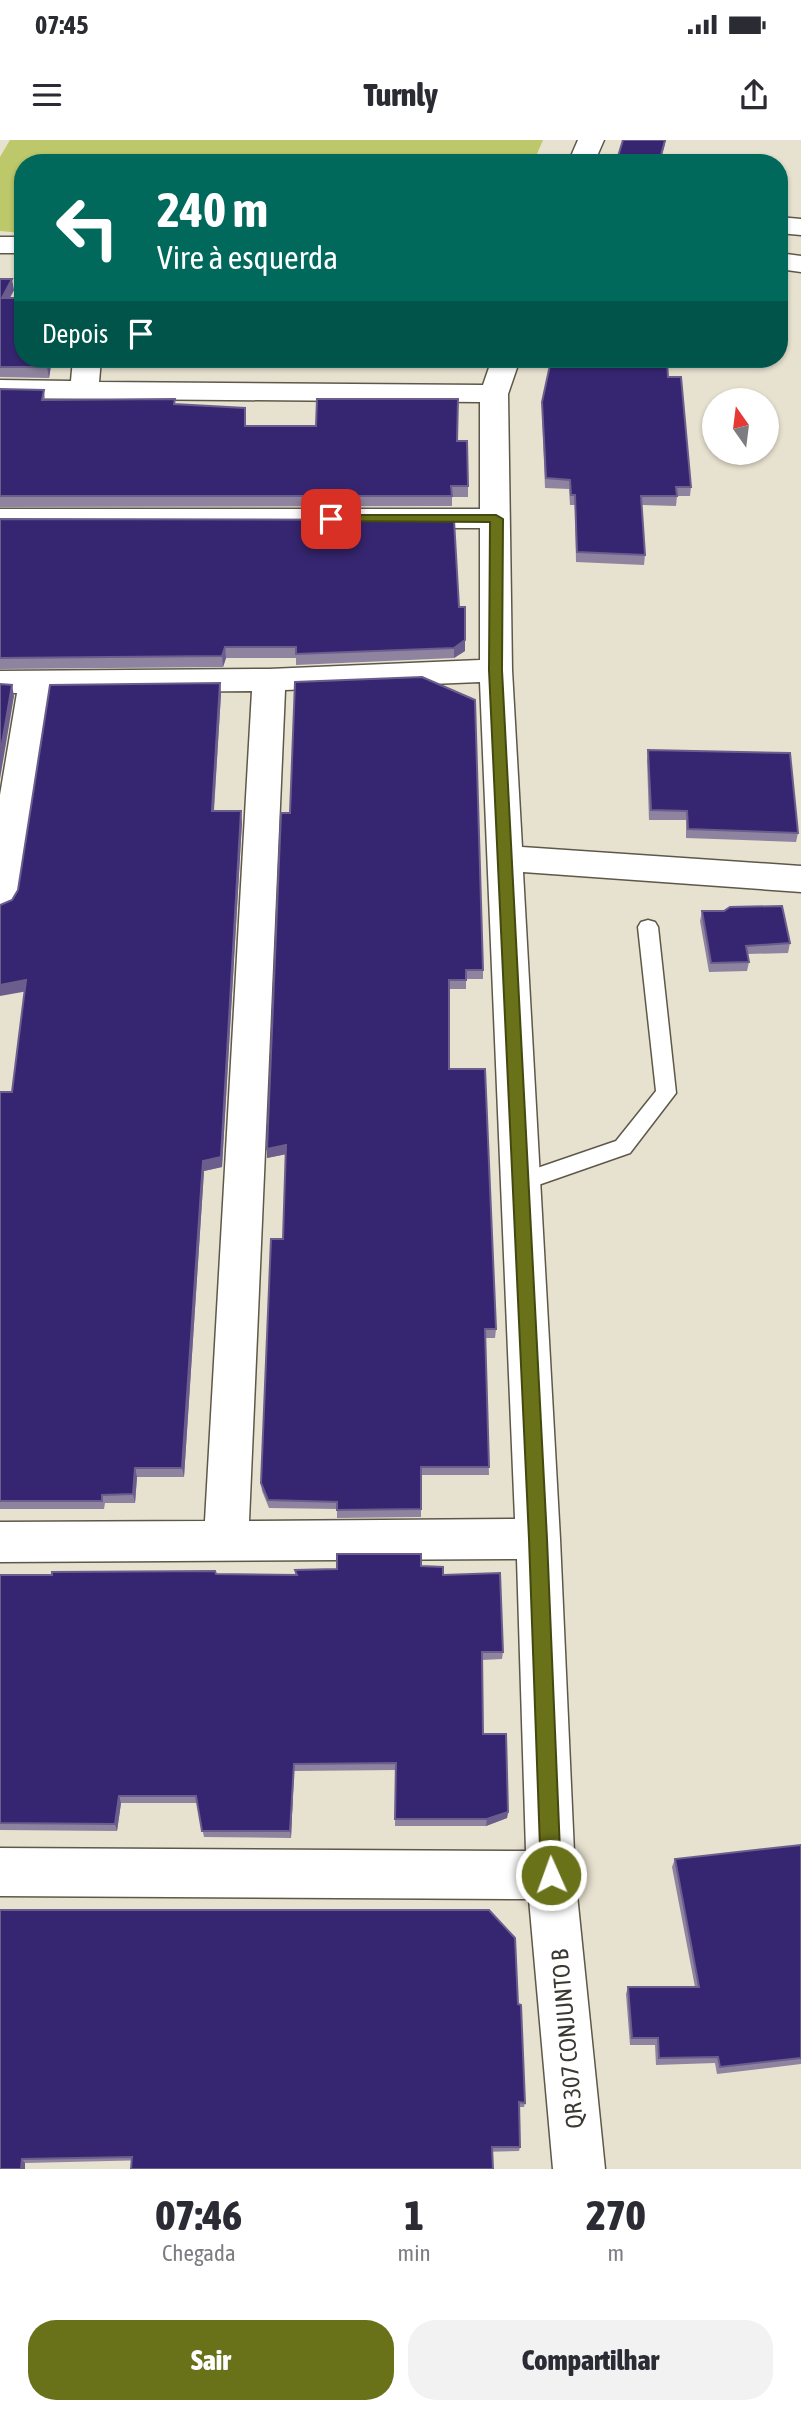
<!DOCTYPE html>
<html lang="pt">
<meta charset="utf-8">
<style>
:root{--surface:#fff;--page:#f2f2f3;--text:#2b2b33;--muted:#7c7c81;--accent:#697119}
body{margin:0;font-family:"Asap Condensed",sans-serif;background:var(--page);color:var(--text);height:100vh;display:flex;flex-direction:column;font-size:26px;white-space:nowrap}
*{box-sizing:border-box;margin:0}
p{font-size:23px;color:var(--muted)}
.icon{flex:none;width:38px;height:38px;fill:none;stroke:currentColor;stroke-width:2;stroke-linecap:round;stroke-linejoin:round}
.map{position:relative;height:2029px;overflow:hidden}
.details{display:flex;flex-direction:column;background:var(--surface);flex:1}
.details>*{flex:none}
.banner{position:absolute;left:14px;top:14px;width:774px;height:214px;border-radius:28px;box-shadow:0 2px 5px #0004;background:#00695c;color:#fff;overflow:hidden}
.needle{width:46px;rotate:346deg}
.buttons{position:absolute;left:702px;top:248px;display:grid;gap:14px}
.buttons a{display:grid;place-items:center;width:77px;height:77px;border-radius:50%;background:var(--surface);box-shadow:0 2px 5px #0004;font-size:35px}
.pin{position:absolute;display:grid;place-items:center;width:60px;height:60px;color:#fff;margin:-30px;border-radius:14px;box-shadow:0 4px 10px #0006}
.me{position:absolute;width:77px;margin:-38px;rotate:358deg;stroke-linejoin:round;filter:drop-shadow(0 0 5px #0008)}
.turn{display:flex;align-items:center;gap:24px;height:147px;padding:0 28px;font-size:32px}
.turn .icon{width:91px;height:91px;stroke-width:2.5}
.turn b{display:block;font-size:49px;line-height:60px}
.then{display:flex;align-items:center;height:66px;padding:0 28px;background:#0003;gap:14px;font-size:26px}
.eta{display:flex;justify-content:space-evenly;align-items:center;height:119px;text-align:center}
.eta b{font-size:42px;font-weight:800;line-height:49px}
.action{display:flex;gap:14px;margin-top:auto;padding:14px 28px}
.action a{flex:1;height:80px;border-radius:28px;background:var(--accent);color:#fff;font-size:28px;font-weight:800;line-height:80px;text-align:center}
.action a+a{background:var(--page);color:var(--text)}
.status{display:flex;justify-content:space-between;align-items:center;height:49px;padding:0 35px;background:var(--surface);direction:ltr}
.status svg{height:19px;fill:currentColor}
header{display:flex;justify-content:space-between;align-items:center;height:91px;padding:0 28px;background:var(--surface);font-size:32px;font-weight:800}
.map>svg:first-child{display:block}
</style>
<div class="status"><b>07:45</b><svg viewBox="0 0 49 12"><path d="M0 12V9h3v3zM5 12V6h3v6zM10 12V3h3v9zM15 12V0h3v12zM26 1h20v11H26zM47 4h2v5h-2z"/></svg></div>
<header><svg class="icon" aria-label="menu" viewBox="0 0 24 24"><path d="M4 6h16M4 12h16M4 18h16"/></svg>Turnly<svg class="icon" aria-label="share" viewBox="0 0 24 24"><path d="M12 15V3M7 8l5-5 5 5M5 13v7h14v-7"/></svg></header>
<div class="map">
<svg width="801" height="2029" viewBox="0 0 801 2029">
<rect width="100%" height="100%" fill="#e7e1cf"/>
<g fill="#bcc86a">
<polygon points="10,0 543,0 533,23 23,23 23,93 0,91 0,17"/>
<polygon points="115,219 447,219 443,227 114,228"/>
</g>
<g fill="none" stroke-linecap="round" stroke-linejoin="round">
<defs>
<polygon id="lane" points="648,780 655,782 658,787 676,953 630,1013 521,1051 514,1048 510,1042 514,1036 616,1001 656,951 638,787 641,782"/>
<g id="street">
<polygon points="578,0 604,0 594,23 568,23"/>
<polygon points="779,77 801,79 801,95 779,93"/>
<rect x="0" y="97" width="23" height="16"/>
<polygon points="779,113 801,116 801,132 779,129"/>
<path d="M73,219H101L99,242L483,245L492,219H520L508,254L512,530L522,707L801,726V752L523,732L560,1399L575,1735L605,2029H553L529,1759L0,1756V1708L526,1711L517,1419L0,1422V1382L205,1381L252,551L50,553L18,760L12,769L0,773V655L17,553H0V531L269,529L480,520V388L0,387V369H480V262L0,258V240L71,241ZM480,542L515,1379L249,1381L285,550Z"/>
</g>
</defs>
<use href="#lane" stroke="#5d5849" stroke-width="3"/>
<use href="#street" stroke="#5d5849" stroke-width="3"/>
<use href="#lane" fill="#fff" fill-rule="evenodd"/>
<use href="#street" fill="#fff" fill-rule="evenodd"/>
</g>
<g fill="#8e84a0">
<polygon points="0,139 14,150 10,158 52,219 49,238 0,237"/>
<polygon points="590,219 610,219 668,237 691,347 690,356 677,356 676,366 642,365 645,415 644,425 576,422 575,365 570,365 569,349 545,348 542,272 542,262 590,226"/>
<polygon points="0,249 44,250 45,260 175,264 246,286 457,301 468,346 468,357 452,357 452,366 0,367"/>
<polygon points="0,379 459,467 465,500 465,511 454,518 296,525 296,518 226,518 223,527 0,529"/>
<polygon points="221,554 214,671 242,682 222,1027 204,1031 184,1337 137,1337 135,1363 105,1363 104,1369 0,1369 0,952 12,952 25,851 12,760"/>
<polygon points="648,610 798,693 796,702 686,698 686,680 649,680 647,620"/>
<polygon points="281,673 483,830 483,839 466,839 466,849 449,849 449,929 496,1189 495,1198 485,1198 489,1335 421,1335 421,1377 337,1378 337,1369 269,1368 262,1351 261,1343 283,1099 286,1014 267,1018 267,1009"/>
<polygon points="702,771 790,803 788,813 747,814 749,822 747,831 709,832 700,781"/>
<polygon points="421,1426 443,1435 503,1512 502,1519 482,1520 483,1594 508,1672 507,1678 486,1686 395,1686 396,1630 294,1631 291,1698 204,1697 197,1663 121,1663 117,1691 0,1690 0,1435 295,1435 295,1430 337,1429"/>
<polygon points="801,1705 801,1924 717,1934 715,1923 656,1925 655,1905 630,1905 626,1854 628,1847 695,1847 672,1727 675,1719"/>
<polygon points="0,1770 518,1864 525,1963 524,1967 519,1967 520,2007 519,2011 25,2023 25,2029 0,2029"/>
</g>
<g fill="#6b5e8d">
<polygon points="665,0 666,0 660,23 659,23"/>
<polygon points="12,139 14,150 4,168 2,158"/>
<polygon points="49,219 52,219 49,238 47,227"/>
<polygon points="465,500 465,511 454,518 454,508"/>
<polygon points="225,507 226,518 223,527 222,516"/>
<polygon points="220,543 221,554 213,682 212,671"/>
<polygon points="12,545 14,556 0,639 0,615"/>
<polygon points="241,671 242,682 222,1027 204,1031 184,1337 182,1328 203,1021"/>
<polygon points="26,840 28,851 0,856 0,845"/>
<polygon points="286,1005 287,1014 267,1018 267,1009"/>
<polygon points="135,1328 137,1337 135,1363 133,1354"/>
<polygon points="294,1624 294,1631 291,1698 290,1691"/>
<polygon points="119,1656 121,1663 117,1691 115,1684"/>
<polygon points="508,1672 507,1678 486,1686 487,1679"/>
<polygon points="22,2019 25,2023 25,2029 21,2029"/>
</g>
<g fill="#362671" stroke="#6b5e8d" stroke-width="2">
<polygon points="623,0 665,0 659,23 616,23"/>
<polygon points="0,139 12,139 2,158 23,158 23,219 49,219 47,227 0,227"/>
<polygon points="590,219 667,220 668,237 681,237 691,347 676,347 677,356 641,356 645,415 577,412 575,355 571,355 570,340 546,338 542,262 550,225 590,226"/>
<polygon points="0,249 44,250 42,260 175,259 174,264 245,268 245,286 316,286 317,259 458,259 457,301 467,301 468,346 451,346 452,356 0,356"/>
<polygon points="0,379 454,380 459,467 465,467 465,500 454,508 296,514 296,507 225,507 222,516 0,518"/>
<polygon points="422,537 475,560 483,830 466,830 466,840 449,840 449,929 485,929 496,1189 485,1189 489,1327 421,1327 421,1369 337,1370 337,1362 268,1360 261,1343 271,1099 283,1099 286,1005 267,1009 281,673 290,673 295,542"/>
<polygon points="220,543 212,671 241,671 221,1017 203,1021 182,1328 135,1328 133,1354 102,1355 102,1361 0,1361 0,952 12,952 26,840 0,845 0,765 12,760 18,750 50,545"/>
<polygon points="0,544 12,545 0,615"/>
<polygon points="648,610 790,613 798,693 688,689 687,671 651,670"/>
<polygon points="782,766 790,803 746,806 749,822 711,823 702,771 724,771 730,767"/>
<polygon points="337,1414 421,1414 421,1426 443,1427 443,1435 500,1433 503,1512 482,1512 483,1594 506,1594 508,1672 487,1679 395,1679 396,1623 294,1624 290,1691 202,1691 196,1656 119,1656 115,1684 0,1683 0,1435 52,1435 52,1432 215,1431 216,1434 297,1435 295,1430 337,1429"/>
<polygon points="801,1705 801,1918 720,1927 718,1917 659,1918 658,1898 632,1898 628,1847 699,1847 675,1719"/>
<polygon points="0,1770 489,1770 515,1798 518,1864 521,1865 525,1963 519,1962 520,2007 492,2007 493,2029 131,2029 132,2017 22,2019 21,2029 0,2029"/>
</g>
<polygon fill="#697119" stroke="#444910" stroke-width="2" points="331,375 496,375 503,379 502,530 547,1399 561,1735 558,1742 551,1745 544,1742 541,1735 529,1399 489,530 490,382 327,381 325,379"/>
<g text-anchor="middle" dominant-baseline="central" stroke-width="7" stroke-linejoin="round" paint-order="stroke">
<g font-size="24" fill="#3a3831" stroke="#fff">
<text transform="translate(567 1899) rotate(-95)">QR 307 CONJUNTO B</text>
</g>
</g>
</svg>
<div class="buttons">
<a><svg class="needle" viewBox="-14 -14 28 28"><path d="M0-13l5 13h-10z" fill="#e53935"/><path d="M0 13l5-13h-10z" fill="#7c7c81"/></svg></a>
</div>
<div class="pin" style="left:331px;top:379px;background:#d93025"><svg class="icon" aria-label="arrive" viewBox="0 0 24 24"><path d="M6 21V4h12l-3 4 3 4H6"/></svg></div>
<svg class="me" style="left:551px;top:1735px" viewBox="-20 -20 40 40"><circle r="17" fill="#697119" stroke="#fff" stroke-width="3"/><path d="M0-11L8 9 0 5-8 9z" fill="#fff"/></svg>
<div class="banner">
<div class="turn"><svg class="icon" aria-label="left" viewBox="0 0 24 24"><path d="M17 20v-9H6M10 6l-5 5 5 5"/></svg><div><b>240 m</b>Vire à esquerda</div></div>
<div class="then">Depois<svg class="icon" aria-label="arrive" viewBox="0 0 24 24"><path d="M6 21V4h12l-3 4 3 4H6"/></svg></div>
</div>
</div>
<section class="details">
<div class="eta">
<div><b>07:46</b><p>Chegada</p></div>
<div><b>1</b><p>min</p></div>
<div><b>270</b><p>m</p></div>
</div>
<div class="action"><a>Sair</a><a>Compartilhar</a></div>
</section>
